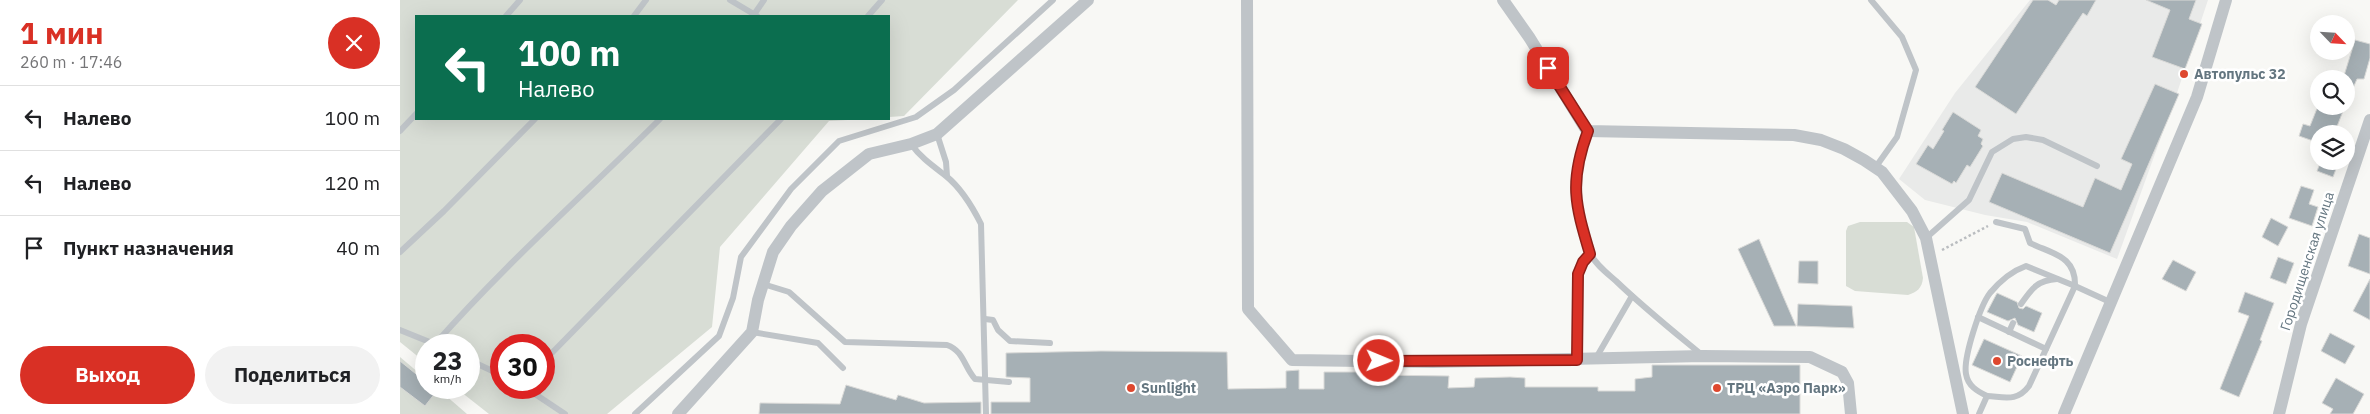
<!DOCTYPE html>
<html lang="ru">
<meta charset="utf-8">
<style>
:root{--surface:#fff;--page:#f2f2f2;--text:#202124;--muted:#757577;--line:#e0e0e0;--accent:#d93025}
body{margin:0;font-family:"IBM Plex Sans",sans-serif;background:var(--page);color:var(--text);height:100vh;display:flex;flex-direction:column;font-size:19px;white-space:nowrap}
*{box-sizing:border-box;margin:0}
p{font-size:16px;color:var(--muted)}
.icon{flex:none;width:28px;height:28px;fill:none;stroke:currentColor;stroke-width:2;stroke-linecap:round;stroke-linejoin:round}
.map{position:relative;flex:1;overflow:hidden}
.sheet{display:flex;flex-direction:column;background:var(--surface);width:400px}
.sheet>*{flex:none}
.hud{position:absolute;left:15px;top:15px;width:475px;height:105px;border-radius:0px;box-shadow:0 5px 20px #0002;background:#0b6e4f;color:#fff;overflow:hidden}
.needle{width:32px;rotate:115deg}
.controls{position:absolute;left:1910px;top:15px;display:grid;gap:10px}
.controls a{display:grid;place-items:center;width:45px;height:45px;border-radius:50%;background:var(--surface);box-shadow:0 5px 20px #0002;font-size:25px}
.speed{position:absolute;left:15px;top:334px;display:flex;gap:10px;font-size:25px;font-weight:700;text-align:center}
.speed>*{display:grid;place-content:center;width:65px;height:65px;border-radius:50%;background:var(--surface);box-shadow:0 5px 20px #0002;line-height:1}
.speed small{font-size:12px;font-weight:400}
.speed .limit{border:8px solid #d22;background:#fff;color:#111}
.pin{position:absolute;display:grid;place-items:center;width:42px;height:42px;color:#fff;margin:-21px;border-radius:10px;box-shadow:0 2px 8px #0006}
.me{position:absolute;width:55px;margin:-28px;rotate:91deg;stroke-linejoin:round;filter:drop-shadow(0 0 4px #0008)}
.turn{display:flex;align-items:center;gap:18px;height:105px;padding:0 20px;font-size:22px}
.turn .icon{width:65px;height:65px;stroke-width:2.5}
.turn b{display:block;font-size:35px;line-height:42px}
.round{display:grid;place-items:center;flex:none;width:52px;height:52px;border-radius:26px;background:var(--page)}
.headline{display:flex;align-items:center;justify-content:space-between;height:85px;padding:0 20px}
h1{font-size:30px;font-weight:700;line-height:38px;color:var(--accent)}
.cta{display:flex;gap:10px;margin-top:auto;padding:10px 20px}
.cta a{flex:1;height:58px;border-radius:30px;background:var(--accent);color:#fff;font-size:20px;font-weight:700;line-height:58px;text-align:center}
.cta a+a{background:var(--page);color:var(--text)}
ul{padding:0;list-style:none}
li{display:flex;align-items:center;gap:15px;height:65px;padding:0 20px;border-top:1px solid var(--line)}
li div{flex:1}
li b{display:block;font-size:19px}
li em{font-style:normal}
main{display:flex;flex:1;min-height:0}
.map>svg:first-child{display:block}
</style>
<main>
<section class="sheet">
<div class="headline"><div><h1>1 мин</h1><p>260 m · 17:46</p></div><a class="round" style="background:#d93025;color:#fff"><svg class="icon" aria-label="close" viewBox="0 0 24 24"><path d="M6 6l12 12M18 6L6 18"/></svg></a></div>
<ul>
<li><svg class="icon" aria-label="left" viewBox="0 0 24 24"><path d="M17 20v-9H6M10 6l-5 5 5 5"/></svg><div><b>Налево</b></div><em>100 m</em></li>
<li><svg class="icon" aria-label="left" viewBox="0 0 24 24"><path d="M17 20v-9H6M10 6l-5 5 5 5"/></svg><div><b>Налево</b></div><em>120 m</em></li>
<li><svg class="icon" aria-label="arrive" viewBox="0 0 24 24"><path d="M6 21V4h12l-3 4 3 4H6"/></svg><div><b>Пункт назначения</b></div><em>40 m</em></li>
</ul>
<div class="cta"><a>Выход</a><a>Поделиться</a></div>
</section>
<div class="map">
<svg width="1970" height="414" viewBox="0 0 1970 414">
<rect width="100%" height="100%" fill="#f8f8f5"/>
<polygon fill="#e9eae9" points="1630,0 1808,0 1777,93 1717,259 1627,222 1585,215 1525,200 1499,179 1555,93"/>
<g fill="#d8ddd5" fill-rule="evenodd">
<path d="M0,0H618L504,116L489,117V16H16V119H467L429,121L320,247L312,327L207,414H89L56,388H69V345H26V363L0,342ZM101,345H144V388H101Z"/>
<path d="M1460,222H1507L1514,227L1523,278C1522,288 1517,292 1508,295L1455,291L1446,286V231L1448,226Z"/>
<polygon points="0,357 26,379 26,388 37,388 67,414 0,414"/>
</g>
<g fill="#a6b0b5" stroke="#dadad8">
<polygon points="1633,0 1648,0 1656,5 1659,0 1696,0 1687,16 1683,13 1616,114 1575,87"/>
<polygon points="1746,0 1796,0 1789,19 1802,24 1785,69 1752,57 1770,10"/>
<polygon points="1955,40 1970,44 1970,58 1964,79 1957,79 1946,104 1946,79 1943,79"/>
<polygon points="1755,84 1779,94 1710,253 1589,202 1602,173 1683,207 1695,178 1721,190 1732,164 1721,159"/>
<polygon points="1918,106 1945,106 1934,134 1919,134 1919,143 1899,136 1903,124 1910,126"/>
<polygon points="1553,112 1581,130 1578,136 1583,139 1581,144 1583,146 1570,167 1567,165 1556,183 1554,181 1552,184 1516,164 1528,145 1533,149 1544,131 1542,130"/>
<polygon points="1921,161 1939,161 1933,177 1917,171"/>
<polygon points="1901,186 1914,190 1909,204 1918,207 1912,226 1889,218"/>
<polygon points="1871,218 1888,227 1878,246 1862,237"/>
<polygon points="1959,234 1970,238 1970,274 1948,266"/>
<polygon points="1359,239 1383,296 1396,326 1374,326 1338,249"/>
<polygon points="1878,257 1894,263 1886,284 1870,278"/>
<polygon points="1773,260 1796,272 1786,291 1762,279"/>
<polygon points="1399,261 1418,261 1418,284 1398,283"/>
<polygon points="1970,279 1970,320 1953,311"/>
<polygon points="1845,292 1874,303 1860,340 1862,341 1839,397 1820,389 1849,316 1838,312"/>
<polygon points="1597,293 1617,302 1619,308 1623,309 1626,306 1642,313 1634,332 1618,325 1615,318 1608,321 1587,312"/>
<polygon points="1398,304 1452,306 1454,328 1397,326"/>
<polygon points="1930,333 1955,346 1945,364 1921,351"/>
<polygon points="1584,339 1622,356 1610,382 1572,365"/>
<polygon points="701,351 827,352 828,389 886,388 886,371 899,370 899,389 924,389 924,372 960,372 977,375 1049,376 1048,388 1074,387 1075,378 1110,377 1125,378 1125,387 1198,387 1198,391 1235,391 1235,379 1252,377 1252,365 1400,365 1400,414 591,414 591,402 630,402 630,378 606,377 606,353"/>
<polygon points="0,361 26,382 26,388 39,388 25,406 0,387"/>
<polygon points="1936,378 1964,394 1953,414 1930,414 1933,409 1922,403"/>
<polygon points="446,385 496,400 498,395 524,403 581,402 581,414 359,414 360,403 440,404"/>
</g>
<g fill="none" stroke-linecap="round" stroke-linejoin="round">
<polyline stroke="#babdc0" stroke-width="2.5" stroke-dasharray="2.5 2.5" stroke-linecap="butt" points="1542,250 1588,226"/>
<g stroke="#bfc4c8" stroke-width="6">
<polyline points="330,0 357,16"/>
<polyline points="1471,0 1502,37 1516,70 1497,137 1475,168"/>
<polyline points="106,16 120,0"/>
<polyline points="234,16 246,0"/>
<polyline points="353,16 364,0"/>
<polyline points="468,16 482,0"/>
<polyline points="0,131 16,114"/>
<path d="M1187,131C1172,174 1171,211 1190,253C1195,264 1207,273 1216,281C1243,307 1273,331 1302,355"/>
<polyline points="537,134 546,162 547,176"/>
<path d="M511,144C521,158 533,166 546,176C561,188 573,208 581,224L586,414"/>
<polyline points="1526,238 1569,200 1592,152 1613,139 1626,137 1643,140 1697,166"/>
<polyline points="0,252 44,211 135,119"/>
<path d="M363,284L389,292L445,342L547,345C564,351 564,367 575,379L609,382"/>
<path d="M1621,304C1632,288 1638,280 1657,279"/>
<polyline points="1578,317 1646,349"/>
<polyline points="585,319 593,320 598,330 610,341 650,343"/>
<polyline points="0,330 37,345"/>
<polyline points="352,332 418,343 443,368"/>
<polyline points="1609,332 1613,323"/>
<path d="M35,344C105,264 185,194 260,119"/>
<polyline points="1196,358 1232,296"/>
<polyline points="69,360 101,375"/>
<polyline points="1177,360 1178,273 1183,262 1190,254"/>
<polyline points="144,361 381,119"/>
<polyline points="126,388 165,414"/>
<path d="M1587,396C1577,391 1568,386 1566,374C1563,358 1580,306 1590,293C1600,281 1612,271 1626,266L1675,286C1676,256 1653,254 1630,243L1625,229L1596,222"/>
<polyline points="235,414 319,336 333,298 341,257 391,189 439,141 516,117 554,90 653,0"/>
<path d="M1579,414L1587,396C1605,397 1617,402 1629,386L1675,286L1710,302"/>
</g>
<g stroke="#bfc4c8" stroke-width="12">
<polyline points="847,0 848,309 892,360 1033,362 1303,356 1410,357 1442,372 1448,383 1451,414"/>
<polyline points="1103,0 1129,37 1187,131 1394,135 1421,140 1444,149 1464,160 1482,172 1512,211 1526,238 1563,414"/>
<polyline points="278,414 352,332 358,300 373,252 391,226 422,191 469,154 511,144 537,134 688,0"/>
<polyline points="1664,414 1797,97 1826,0"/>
<polyline points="1879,414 1901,324 1970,120"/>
</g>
</g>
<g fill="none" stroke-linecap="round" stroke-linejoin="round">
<defs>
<path id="route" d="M979,361L1177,360L1178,274L1183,262L1190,254C1175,204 1169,182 1188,131L1148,68"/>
</defs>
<use href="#route" stroke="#8d1f18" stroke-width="12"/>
<use href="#route" stroke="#d93025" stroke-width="9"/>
</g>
<g fill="#de482f" stroke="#fff" stroke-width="2">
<circle cx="1784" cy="74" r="5"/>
<circle cx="1597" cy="361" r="5"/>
<circle cx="731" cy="388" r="5"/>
<circle cx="1317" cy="388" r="5"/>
</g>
<g text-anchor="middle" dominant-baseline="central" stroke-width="5" stroke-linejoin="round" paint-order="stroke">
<g font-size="14" font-weight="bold" fill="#647680" stroke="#fff" text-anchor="start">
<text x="1794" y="74">Автопульс 32</text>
<text x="1607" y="361">Роснефть</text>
<text x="741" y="388">Sunlight</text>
<text x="1327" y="388">ТРЦ «Аэро Парк»</text>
</g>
<g font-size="14" fill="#647680" stroke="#fff">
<text transform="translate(1907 261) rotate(-72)">Городищенская улица</text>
</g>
</g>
</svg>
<div class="controls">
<a><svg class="needle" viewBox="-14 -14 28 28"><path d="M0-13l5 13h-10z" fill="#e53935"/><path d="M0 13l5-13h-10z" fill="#757577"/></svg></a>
<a><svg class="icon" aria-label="search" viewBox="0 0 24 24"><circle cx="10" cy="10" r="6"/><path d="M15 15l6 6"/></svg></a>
<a><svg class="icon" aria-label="layers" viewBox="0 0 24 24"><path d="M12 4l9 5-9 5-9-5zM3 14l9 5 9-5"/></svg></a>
</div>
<div class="speed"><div>23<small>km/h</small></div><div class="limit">30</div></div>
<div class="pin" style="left:1148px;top:68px;background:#d93025"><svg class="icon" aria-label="arrive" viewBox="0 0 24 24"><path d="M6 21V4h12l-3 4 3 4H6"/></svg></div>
<svg class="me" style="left:979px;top:361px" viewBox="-20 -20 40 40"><circle r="17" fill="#d93025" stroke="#fff" stroke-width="3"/><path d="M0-11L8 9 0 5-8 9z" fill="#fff"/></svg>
<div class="hud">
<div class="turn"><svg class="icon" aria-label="left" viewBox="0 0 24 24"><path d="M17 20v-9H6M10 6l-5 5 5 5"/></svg><div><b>100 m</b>Налево</div></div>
</div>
</div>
</main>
